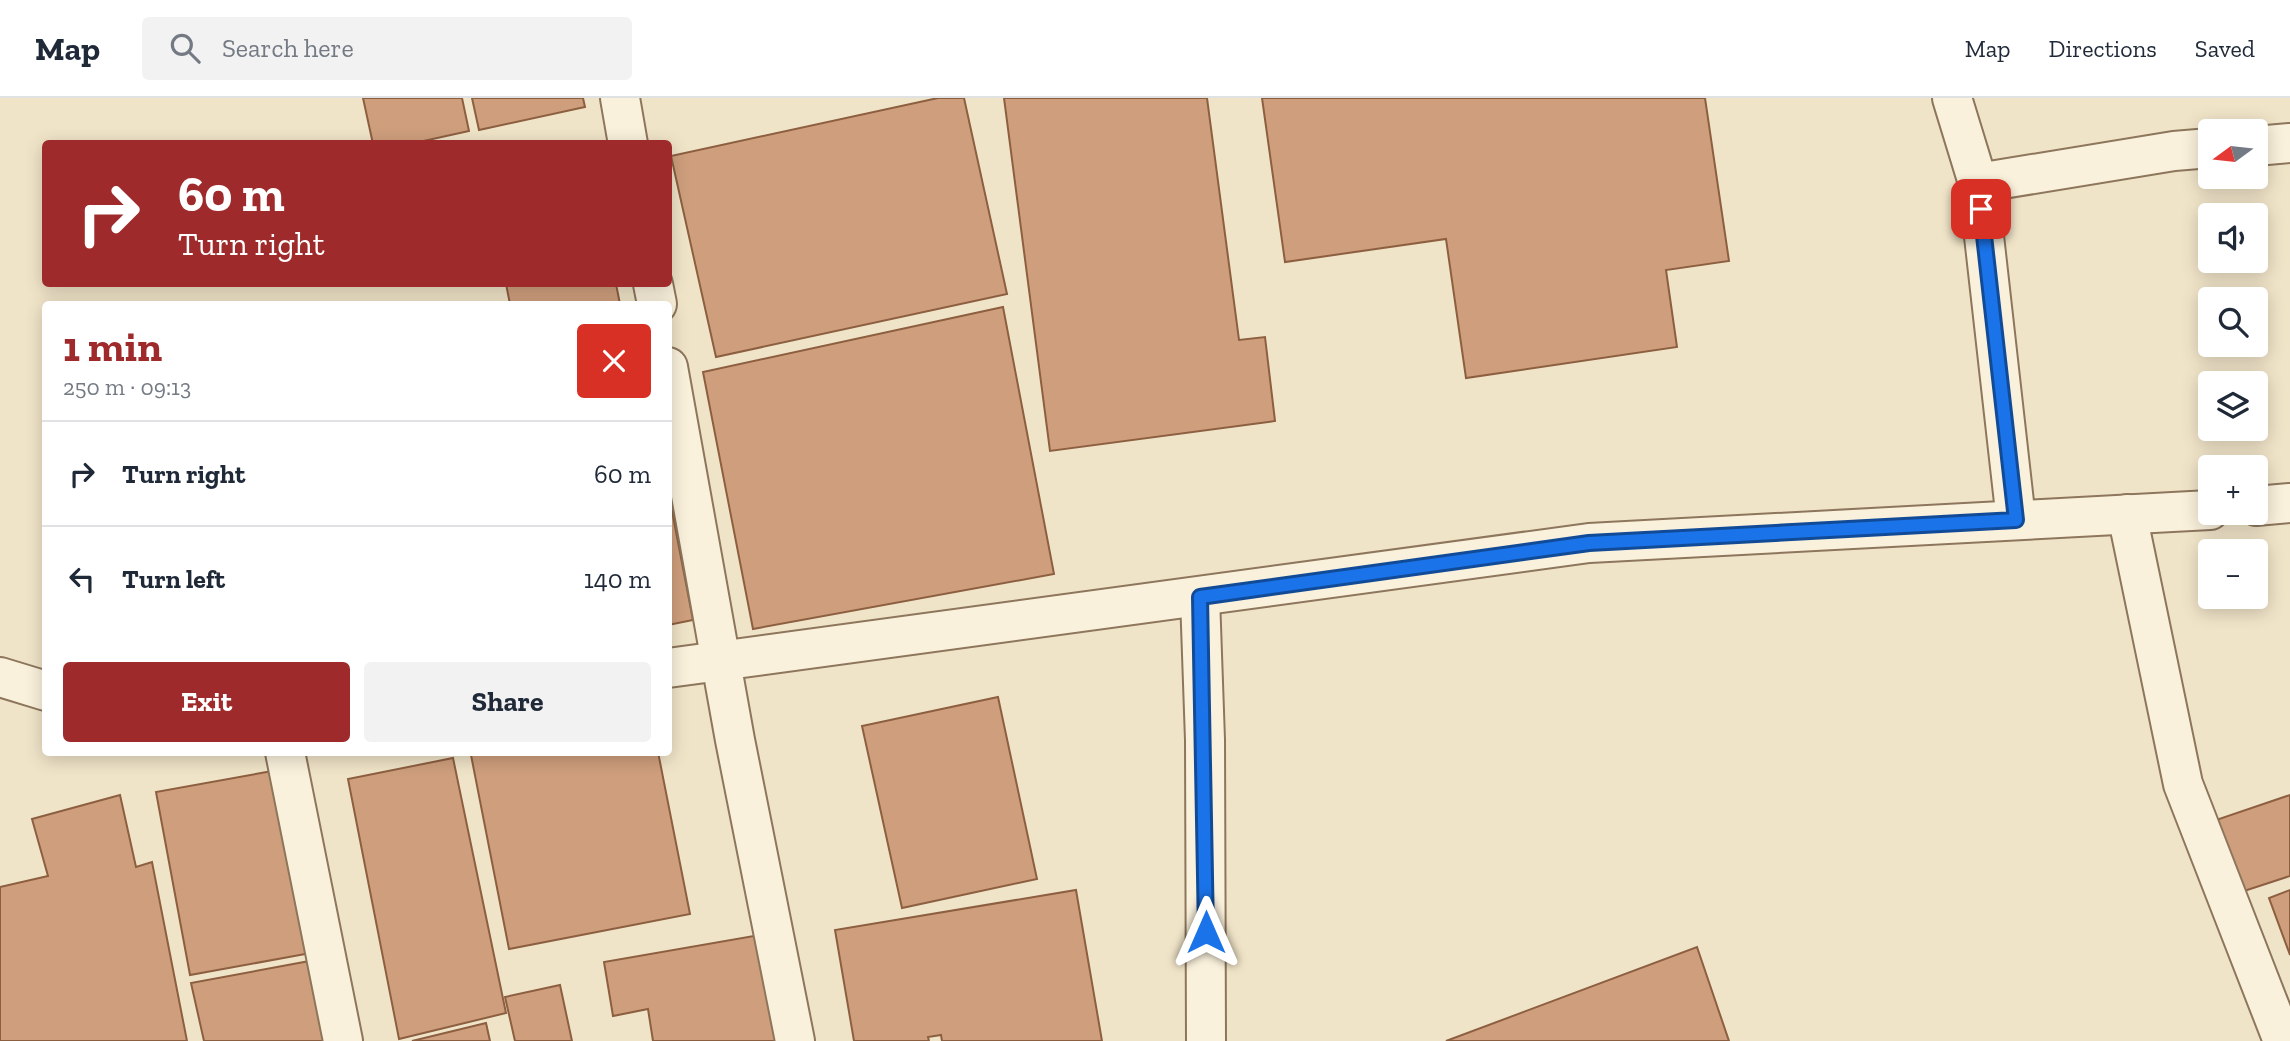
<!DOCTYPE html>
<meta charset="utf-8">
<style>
:root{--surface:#fff;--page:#f2f2f3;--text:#1f2937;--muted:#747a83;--line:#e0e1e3;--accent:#9e2a2b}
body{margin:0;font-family:"Zilla Slab",serif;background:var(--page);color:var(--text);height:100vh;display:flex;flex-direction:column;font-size:26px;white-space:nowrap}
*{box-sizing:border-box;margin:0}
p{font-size:23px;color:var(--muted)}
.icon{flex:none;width:38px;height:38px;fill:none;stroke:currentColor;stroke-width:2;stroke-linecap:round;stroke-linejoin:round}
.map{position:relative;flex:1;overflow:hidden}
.sheet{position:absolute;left:42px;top:203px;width:630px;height:455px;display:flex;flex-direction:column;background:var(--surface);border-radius:7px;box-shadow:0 4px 18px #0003}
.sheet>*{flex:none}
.banner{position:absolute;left:42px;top:42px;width:630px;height:147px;border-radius:7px;box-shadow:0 4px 18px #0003;background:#9e2a2b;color:#fff;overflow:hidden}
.needle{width:46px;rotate:255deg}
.controls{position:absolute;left:2198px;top:21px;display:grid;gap:14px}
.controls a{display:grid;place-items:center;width:70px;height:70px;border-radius:7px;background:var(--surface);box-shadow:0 4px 18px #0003;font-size:35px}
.pin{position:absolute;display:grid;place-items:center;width:60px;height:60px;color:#fff;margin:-30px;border-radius:14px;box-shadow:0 4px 10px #0006}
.me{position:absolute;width:77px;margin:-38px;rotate:0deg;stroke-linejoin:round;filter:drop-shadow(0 0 5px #0008)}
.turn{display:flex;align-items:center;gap:24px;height:147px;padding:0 21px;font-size:32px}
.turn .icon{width:91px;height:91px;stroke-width:2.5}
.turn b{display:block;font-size:49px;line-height:60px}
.round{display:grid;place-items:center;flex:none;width:74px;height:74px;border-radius:7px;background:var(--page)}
.overview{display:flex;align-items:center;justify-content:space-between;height:119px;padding:0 21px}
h1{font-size:42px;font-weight:700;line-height:52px;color:var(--accent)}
.action{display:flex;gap:14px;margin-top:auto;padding:14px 21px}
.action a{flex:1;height:80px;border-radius:7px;background:var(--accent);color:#fff;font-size:28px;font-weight:700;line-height:80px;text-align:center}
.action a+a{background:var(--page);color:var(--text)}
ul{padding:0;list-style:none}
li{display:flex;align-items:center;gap:21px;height:105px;padding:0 21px;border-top:2px solid var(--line)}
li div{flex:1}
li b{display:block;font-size:26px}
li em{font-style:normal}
header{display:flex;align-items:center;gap:42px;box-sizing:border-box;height:98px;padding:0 35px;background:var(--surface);border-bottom:2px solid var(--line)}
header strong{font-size:33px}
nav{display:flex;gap:38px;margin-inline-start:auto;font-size:24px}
.search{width:490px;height:63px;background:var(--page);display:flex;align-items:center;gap:18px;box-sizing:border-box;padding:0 24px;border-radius:7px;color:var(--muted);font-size:26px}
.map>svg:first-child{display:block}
</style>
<header>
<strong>Map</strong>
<div class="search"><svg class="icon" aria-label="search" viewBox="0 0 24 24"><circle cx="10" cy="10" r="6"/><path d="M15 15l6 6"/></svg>Search here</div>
<nav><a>Map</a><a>Directions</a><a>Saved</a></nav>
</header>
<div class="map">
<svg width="2290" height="943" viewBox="0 0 2290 943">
<rect width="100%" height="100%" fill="#f0e4c8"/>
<g fill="#cf9f7d" stroke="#8d5f41" stroke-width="2">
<polygon points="363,0 462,0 469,33 410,46 373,46"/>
<polygon points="472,0 583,0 585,9 479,32"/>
<polygon points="938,0 964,0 1007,196 716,259 671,58"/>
<polygon points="1004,0 1207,0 1239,242 1265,239 1275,323 1050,353"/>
<polygon points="1262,0 1705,0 1729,163 1666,172 1677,249 1466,280 1446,141 1285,164"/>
<polygon points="506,186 616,186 620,206 510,206"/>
<polygon points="1003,209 1054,476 753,531 703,274"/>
<polygon points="668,392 693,522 668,527"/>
<polygon points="998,599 1037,781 902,810 862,628"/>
<polygon points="485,654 658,654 690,816 509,851 471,657"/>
<polygon points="453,660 506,915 399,941 348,681"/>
<polygon points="278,672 311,855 190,877 156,694"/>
<polygon points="120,697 136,769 152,764 187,943 0,943 0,789 48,778 32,721"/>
<polygon points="2290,697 2290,778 2238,795 2213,723"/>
<polygon points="1076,792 1102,943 942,943 941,937 928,939 929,943 854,943 835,832"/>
<polygon points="2290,792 2290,857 2269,800"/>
<polygon points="766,836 785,943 653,943 648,911 613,918 604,864"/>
<polygon points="1697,849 1729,943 1446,943"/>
<polygon points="315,862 328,943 204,943 191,885"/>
<polygon points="560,887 572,943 515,943 505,899"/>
<polygon points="486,925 490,943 412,943"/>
</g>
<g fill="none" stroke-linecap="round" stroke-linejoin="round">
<defs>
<g id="minor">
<polyline points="620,0 628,46"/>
<polyline points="1952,0 1978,85 2016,422"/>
<polyline points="2256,48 2290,45"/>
<polyline points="1978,85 2174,53 2210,50"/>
<polyline points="653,186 657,206"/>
<polyline points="668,269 735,642 795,943"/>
<polyline points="2256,408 2290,405"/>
<polyline points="2127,416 2183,686 2283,943"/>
<polyline points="1200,499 1205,642 1206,943"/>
<polyline points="668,570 1589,445 2210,412"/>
<polyline points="0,579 46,593"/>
<polyline points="285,654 343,943"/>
</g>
</defs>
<use href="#minor" stroke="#8d765c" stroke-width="42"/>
<use href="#minor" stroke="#faf1dc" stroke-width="38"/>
</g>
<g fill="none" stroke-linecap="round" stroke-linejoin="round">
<defs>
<polyline id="route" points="1206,834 1200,499 1589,445 2016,422 1981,111"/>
</defs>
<use href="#route" stroke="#114b97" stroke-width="18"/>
<use href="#route" stroke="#1a73e8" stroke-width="12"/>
</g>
</svg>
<div class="controls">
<a><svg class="needle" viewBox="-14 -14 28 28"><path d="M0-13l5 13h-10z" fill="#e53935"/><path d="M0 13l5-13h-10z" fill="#747a83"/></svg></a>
<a><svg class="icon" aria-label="sound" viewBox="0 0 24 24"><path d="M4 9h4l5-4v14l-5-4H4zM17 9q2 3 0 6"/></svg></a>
<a><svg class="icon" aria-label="search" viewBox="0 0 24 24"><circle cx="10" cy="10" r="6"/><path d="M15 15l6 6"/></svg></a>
<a><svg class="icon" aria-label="layers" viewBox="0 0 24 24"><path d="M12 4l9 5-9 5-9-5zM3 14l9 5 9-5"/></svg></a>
<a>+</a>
<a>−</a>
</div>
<div class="pin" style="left:1981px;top:111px;background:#d93025"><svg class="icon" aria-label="arrive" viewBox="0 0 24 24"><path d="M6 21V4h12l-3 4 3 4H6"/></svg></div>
<svg class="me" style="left:1206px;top:834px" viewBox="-20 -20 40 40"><path d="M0-17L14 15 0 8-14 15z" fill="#1a73e8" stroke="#fff" stroke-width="4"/></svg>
<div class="banner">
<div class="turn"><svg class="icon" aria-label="right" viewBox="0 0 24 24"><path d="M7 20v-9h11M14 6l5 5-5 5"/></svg><div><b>60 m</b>Turn right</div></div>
</div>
<section class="sheet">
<div class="overview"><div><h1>1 min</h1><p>250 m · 09:13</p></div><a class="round" style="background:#d93025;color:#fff"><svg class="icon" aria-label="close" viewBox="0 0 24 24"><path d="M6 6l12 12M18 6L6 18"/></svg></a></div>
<ul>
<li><svg class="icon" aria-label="right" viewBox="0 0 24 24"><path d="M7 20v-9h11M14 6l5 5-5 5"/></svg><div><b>Turn right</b></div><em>60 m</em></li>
<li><svg class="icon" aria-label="left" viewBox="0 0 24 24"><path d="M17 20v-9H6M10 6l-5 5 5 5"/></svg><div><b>Turn left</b></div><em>140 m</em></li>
</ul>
<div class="action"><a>Exit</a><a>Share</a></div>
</section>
</div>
